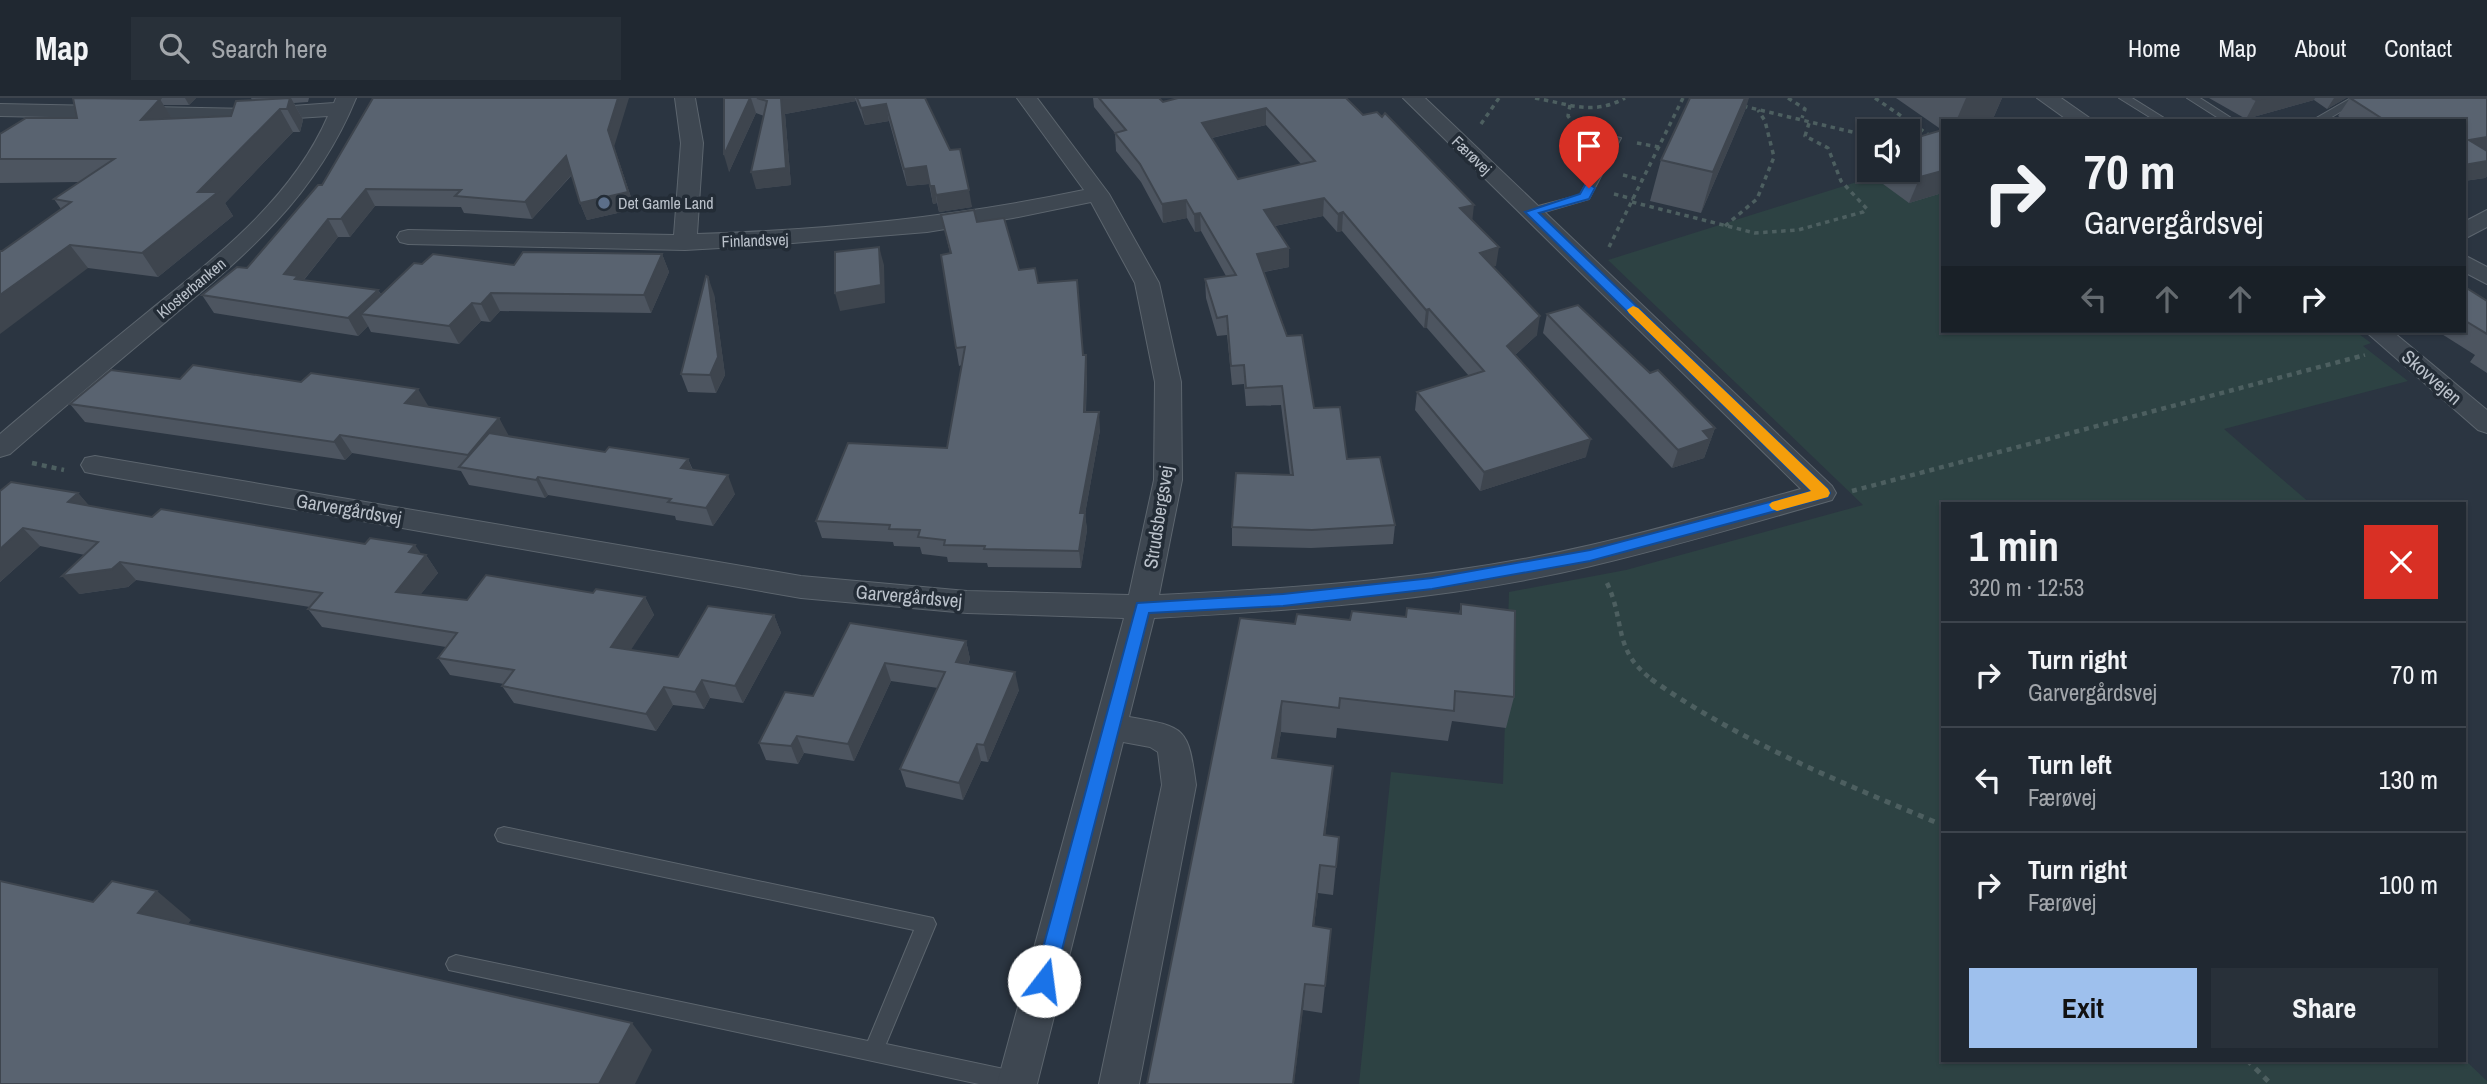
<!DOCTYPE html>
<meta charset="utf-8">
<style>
:root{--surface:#202831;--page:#283039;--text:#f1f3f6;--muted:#a2a6ab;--line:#3d444d;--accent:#9ec0ed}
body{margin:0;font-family:"Archivo Narrow",sans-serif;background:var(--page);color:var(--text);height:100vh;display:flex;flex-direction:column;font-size:26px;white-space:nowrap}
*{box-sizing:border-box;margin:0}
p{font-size:23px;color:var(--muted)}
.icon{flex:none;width:38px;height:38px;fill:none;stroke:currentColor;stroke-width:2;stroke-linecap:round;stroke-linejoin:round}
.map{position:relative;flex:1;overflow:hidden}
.side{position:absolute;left:1941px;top:404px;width:525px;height:560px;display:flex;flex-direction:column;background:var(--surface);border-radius:0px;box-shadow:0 2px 5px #0004,0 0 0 2px var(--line)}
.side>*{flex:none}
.top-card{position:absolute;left:1941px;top:21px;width:525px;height:214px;border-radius:0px;box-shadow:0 2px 5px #0004,0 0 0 2px var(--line);background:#202831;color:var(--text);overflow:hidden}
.buttons{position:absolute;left:1857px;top:21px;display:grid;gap:14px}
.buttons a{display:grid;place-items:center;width:63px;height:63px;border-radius:0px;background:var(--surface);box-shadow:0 2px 5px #0004,0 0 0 2px var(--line);font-size:35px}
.pin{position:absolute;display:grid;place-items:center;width:60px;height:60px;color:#fff;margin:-72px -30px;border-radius:50% 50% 50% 0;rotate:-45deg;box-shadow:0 0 7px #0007}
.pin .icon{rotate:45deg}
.me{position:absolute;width:77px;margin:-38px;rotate:15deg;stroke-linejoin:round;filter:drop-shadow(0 0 5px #0008)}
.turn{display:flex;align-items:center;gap:24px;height:147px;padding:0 28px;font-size:32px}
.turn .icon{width:91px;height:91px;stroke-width:2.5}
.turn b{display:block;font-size:49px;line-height:60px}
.lanes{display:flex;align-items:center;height:66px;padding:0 28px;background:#0003;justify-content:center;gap:35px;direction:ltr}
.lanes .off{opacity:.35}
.round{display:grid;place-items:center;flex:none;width:74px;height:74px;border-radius:0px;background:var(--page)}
.summary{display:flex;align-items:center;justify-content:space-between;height:119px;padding:0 28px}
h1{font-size:42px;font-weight:700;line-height:52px}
.cta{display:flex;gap:14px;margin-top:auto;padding:14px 28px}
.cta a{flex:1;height:80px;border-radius:0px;background:var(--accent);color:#111;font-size:28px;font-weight:700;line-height:80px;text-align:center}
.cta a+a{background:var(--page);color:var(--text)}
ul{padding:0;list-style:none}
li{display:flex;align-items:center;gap:21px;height:105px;padding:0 28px;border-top:2px solid var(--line)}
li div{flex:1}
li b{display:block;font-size:26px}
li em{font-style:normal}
header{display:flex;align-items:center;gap:42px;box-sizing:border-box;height:98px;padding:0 35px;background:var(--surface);border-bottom:2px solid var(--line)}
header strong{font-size:33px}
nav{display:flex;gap:38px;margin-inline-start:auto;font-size:24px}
.search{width:490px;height:63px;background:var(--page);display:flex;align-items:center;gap:18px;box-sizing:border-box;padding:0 24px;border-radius:0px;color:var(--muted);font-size:26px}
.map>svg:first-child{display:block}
</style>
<header>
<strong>Map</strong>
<div class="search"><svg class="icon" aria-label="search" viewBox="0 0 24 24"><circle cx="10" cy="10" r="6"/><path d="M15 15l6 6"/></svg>Search here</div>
<nav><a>Home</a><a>Map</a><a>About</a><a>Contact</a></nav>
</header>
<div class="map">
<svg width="2487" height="986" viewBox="0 0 2487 986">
<rect width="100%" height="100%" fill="#2b3541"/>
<polygon fill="#2d4243" points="1942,57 1942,233 2355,233 2371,245 2363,248 2408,283 2224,331 2311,406 1942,406 1942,962 2464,961 2487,983 2487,986 1359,986 1391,674 1503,686 1509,494 1626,472 1863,407 1608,162 1895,72 1908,72"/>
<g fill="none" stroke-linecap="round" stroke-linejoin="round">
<defs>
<g id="service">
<polygon points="2119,0 2132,0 2169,23 2156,23"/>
<polygon points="2187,0 2200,0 2236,23 2223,23"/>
<polygon points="2351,0 2364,0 2325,23 2311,23"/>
<polygon points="1611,38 1621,40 1589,101 1531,118 1527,117 1527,111 1580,97"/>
<polygon points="504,729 933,820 936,826 886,946 1018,974 1025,977 1028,986 979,986 449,872 446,866 449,860 456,857 868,943 914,832 504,745 498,743 495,737 498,731"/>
</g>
<g id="minor">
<path d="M336,0H356C314,103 240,162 156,232C107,273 58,314 10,356L0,359V336C49,294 99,254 149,213C217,158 292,101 328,18L251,23L0,18V6L251,11L334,5Z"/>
<path d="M675,0H695L703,45L697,136C828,132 956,119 1084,92L1017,0H1037L1109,96L1159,185L1181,284L1182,382L1159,497C1304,490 1450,480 1591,447C1661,431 1731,410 1801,391L1403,0H1425L1832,388L1836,395L1832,402C1752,425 1672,449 1591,468C1450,502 1299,512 1154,520L1129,619C1187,629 1188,630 1196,687L1139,986H1099L1162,687L1158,654L1150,649L1123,644L1037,986H997L1124,520L967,515L801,500L95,376L85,374L81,367L85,360L95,358L801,478L967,493L1129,497L1154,382L1155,284L1135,185L1091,104L1013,120L927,134L755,148L685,152L408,146L400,144L397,139L400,134L408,132L674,137L681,45Z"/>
<polygon points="2037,0 2061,0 2094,23 2069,23"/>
<polygon points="2487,112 2487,129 2464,141 2464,124"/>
<polygon points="2464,157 2487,169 2487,186 2464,174"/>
<polygon points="2365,233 2392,233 2487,312 2487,335 2478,332"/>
</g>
</defs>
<use href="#service" stroke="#5c656e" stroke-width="2"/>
<use href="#minor" stroke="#5c656e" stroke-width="2"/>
<g stroke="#4d5f60" stroke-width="3.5" stroke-dasharray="4.5 4.5" stroke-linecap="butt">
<path d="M1535,0C1569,6 1593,18 1625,0"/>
<polyline points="1788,0 1805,11 1802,20"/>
<polyline points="1875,0 1942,46"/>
<path d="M1570,7L1568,18C1574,27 1581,31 1591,34"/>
<polyline points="1743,8 1869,38"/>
<polyline points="1481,26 1499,0"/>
<polyline points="1637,45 1659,49"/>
<polyline points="1623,77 1642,82"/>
<polyline points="1614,96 1633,101"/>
<polyline points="1632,104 1755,135 1798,132 1863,114 1867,111 1841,83 1828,50 1805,38 1810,22"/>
<polyline points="1725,128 1757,101 1774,59 1765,23 1758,12"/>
<polyline points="1609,149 1683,0"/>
<polyline points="2355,260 2365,257"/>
</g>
<g stroke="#4d5f60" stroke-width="4.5" stroke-dasharray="5 5" stroke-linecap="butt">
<polyline points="32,365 64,372"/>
<polyline points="1852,393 2361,258"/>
<path d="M1607,485C1626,525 1612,553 1654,583"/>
</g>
<g stroke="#4d5f60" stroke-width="5" stroke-dasharray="6 6" stroke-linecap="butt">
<path d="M1651,581C1740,644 1843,685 1942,727"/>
<polyline points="2247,962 2271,986"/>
</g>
<use href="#service" fill="#3e4751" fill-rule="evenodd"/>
<use href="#minor" fill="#3e4751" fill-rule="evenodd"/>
</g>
<g fill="#4d5560" fill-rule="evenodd">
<polygon points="73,0 196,0 189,7 163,7 172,21 231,18 252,2 251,0 309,0 308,4 294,5 303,22 300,34 293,34 225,105 233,118 158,179 88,170 2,153 61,111 54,101 79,84 0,85 0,36 77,20"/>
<polygon points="724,0 925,0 972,109 939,114 937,105 933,106 929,86 907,88 889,23 865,27 856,3 785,16 791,87 756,91 764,18 756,15 729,74"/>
<path d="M1093,0H1159L1163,4L1346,0L1472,122L1496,168H1493L1537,237L1515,257L1586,359L1480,393L1415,312L1417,294L1469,278L1427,230H1424L1342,133L1337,134L1323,118L1275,128L1289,169L1264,174L1314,310L1347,361L1395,427L1393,446L1311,450L1232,448V429L1290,377L1281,307L1246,308L1244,286L1232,287L1227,237L1217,238L1206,200L1205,181L1226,178L1201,133L1195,134L1187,120L1163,125L1141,84L1116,53L1115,35L1094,9ZM1266,27L1301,66L1238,81L1212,40Z"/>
<polygon points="1896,0 2002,0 1992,23 1942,23 1942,95 1909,105 1868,75 1869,72 1908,72 1908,42 1942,32"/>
<polygon points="2209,0 2346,0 2327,11 2314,2 2246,21"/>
<polygon points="2350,0 2487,0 2487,78 2485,80 2464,83 2464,23 2345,23 2338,18"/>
<polygon points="1746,10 1701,115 1650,103 1661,62"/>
<polygon points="614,49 635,111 587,122 580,105 572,77 532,121 464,115 461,109 375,108 350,139 338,139 304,182 378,192 381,196 422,166 514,167 662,156 669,174 651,215 500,213 490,224 481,223 459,246 371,234 368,228 358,238 214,215 202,197 247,170 318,87"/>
<polygon points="941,117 977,124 1019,172 1038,185 1084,257 1086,257 1087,274 1086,314 1100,332 1085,416 1087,432 1081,470 988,469 987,465 948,464 947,459 922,456 920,449 894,448 893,444 822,440 816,423 947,350 962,267 959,268 956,250 950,155"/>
<polygon points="2464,190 2487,203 2487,275 2470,264 2475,257 2437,233 2464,233"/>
<polygon points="714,196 725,277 716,295 688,294 681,276"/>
<polygon points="1547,216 1650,275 1715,330 1704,360 1672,370 1543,235"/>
<polygon points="180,281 428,309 499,320 508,339 605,354 688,361 693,372 735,396 713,428 676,422 675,418 548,397 545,400 469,387 461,373 352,355 345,362 85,324 70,306"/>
<polygon points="0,393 78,395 89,408 152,419 426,457 438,475 420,497 467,502 593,495 645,499 654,517 630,552 678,559 774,517 781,535 743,605 710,600 704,611 673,607 656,633 514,605 502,588 504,586 450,577 438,560 446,549 322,529 308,511 310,509 136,482 128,489 79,496 85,457 40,448 0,484"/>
<polygon points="1461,506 1514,599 1506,630 1452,623 1448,643 1337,630 1336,640 1281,634 1276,661 1333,668 1325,738 1339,739 1333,797 1318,795 1314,828 1331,831 1322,915 1303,912 1147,986 1295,526 1459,516"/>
<polygon points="850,525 966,543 970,561 968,566 1019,592 988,664 981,663 963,702 906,689 900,671 938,590 891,583 854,663 804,655 798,666 766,662 759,645 813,598"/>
</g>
<g fill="#3e454e">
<polygon points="185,0 196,0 189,7"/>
<polygon points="291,0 303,22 300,34 287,11"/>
<polygon points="618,0 629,0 614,49 635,111 587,122 580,105 608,32"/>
<polygon points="750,0 751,0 756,15 729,74 724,57"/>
<polygon points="781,0 855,0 856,3 785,16 791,87 756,91 751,74"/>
<polygon points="1745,0 1749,0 1746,10 1701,115 1713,74"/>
<polygon points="1966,0 2002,0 1992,23 1956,23"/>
<polygon points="2266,0 2315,0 2314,2 2246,21 2256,2"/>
<polygon points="2334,0 2346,0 2327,11"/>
<polygon points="160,1 174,24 141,22"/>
<polygon points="886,6 889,23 865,27 861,10"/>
<polygon points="1266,10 1266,27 1202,42 1202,25"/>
<polygon points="280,11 293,34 225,105 233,118 158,179 142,155 198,94"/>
<polygon points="2487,39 2487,56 2469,42"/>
<polygon points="566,58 573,75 532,121 525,104"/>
<polygon points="2487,63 2487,78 2485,80 2464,83 2464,67"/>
<polygon points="926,68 929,86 907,88 904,71"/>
<polygon points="1942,73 1942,95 1909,105 1920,79"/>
<polygon points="930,88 934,88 937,105 933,106"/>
<polygon points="366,91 375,108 350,139 341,121"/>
<polygon points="969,92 972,109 939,114 936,97"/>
<polygon points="1324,100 1323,118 1264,130 1264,112"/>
<polygon points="1186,102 1187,120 1163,125 1162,106"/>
<polygon points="1474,107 1472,125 1460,110"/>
<polygon points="1343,114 1342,133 1337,134 1338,116"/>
<polygon points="1200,115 1201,133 1195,134 1194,116"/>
<polygon points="328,121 338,139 302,184 284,176"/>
<polygon points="70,147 88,170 0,236 0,197"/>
<polygon points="879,149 884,167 885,205 840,213 835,195"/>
<polygon points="1499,149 1496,168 1477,173 1480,155"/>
<polygon points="1289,150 1289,169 1257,175 1257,156"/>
<polygon points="662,156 669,174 651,215 644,197"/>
<polygon points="708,179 714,196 725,277 716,295 710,277"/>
<polygon points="378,192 388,209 361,216 368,228 358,238 348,220"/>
<polygon points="491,195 500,213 490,224 481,206"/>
<polygon points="472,205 481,223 459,246 449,228"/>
<polygon points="1429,211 1427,230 1424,230 1426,212"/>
<polygon points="1540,218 1537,237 1504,267 1507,248"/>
<polygon points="1086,257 1087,274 1085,331 1084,314"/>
<polygon points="418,291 429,309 405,305"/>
<polygon points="1099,314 1100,332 1085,416 1087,432 1081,470 1079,453 1080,415"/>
<polygon points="499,320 509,338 480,373 468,357"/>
<polygon points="1715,330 1704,360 1672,370 1678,352 1703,333"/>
<polygon points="340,337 352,355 345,362 334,344"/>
<polygon points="1591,341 1586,359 1480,393 1484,374"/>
<polygon points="688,361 695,379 681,370"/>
<polygon points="728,377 735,396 713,428 706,410"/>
<polygon points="538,379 548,397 545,400 536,382"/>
<polygon points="78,395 94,413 68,404"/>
<polygon points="23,430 40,448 0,484 0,451"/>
<polygon points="415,447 424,460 426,457 438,475 408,512 396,494 409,454"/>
<polygon points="120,464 136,482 128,489 79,496 62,478"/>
<polygon points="645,499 654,517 621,567 611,549"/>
<polygon points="774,517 781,535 743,605 735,588"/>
<polygon points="966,543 970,561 960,581 956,564"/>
<polygon points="885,565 891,583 854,663 848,646"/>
<polygon points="1015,574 1019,592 988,664 984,647"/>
<polygon points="702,582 710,600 704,611 695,594"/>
<polygon points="664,589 673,607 656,633 646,616"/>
<polygon points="1282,603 1281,634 1272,690 1272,660"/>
<polygon points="797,638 804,655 798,666 791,648"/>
<polygon points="977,646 981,663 963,702 959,685"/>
<polygon points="1333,668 1330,698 1322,766 1324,737"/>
<polygon points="1320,767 1318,795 1311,855 1313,828"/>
<polygon points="157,793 191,822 174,844 138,815"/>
<polygon points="1305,886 1303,912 1294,986 1293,986"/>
<polygon points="632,925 652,952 635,986 599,986"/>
</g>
<g fill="#596370" stroke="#3e454e" stroke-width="2" fill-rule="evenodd">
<polygon points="73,0 160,1 141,22 231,18 236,3 290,0 287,11 280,11 198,94 218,94 142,155 70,147 0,197 0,153 2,153 71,104 54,101 114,61 0,61 0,36 26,20 77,20"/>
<polygon points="373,0 618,0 608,32 628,94 580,105 566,58 525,104 455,98 461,92 366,91 341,121 328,121 284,176 298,178 295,181 378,192 348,220 202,197 237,169 247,170 318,87 322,87"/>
<polygon points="724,0 750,0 724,57"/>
<polygon points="757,0 781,0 786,70 751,74 767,3"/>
<polygon points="857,0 925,0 950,52 960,51 969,92 936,97 934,88 930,88 926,68 904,71 886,6 861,10"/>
<path d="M1099,0H1159L1163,4L1178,0H1346L1363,17L1377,14L1382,19L1385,15L1474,107L1460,110L1499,149L1480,155L1540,218L1507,248L1591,341L1484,374L1417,294L1484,273L1429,211L1426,212L1343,114L1338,116L1324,100L1264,112L1289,150L1257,156L1287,238L1302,237L1314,310L1340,309L1347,361L1380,359L1395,427L1312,432L1232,429L1236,375L1293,377L1282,288L1246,290L1244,267L1231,268L1227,218L1217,220L1205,181L1236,177L1200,115L1194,116L1186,102L1162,106L1140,66L1115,35L1126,32ZM1266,10L1315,63L1238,81L1202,25Z"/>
<polygon points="1690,0 1745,0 1713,74 1661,62"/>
<polygon points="2252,0 2266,0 2256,2"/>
<polygon points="2350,0 2487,0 2487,39 2469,42 2487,53 2487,63 2464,67 2464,23 2386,23"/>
<polygon points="1942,32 1942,73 1920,79 1908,71 1908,42"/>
<polygon points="974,112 977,124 1004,120 1019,172 1035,170 1038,185 1077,182 1083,257 1086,257 1084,314 1099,314 1080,415 1085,415 1079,453 984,451 985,448 944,447 945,442 918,439 920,432 889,431 890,427 816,423 848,345 947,350 965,249 956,250 941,157 951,155 941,117"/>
<polygon points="879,149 881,187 835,195 835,154"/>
<polygon points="523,154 662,156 644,197 491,195 481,206 472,205 449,228 361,216 414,165 422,166 433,156 514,167"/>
<polygon points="706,178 708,179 718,259 710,277 681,276"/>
<polygon points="2464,190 2468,191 2487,203 2487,236 2464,222"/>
<polygon points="1578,207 1650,275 1658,272 1715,330 1703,333 1710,341 1678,352 1547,216"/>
<polygon points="193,267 301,284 311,275 418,291 405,305 499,320 468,357 340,337 334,344 70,306 111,272 180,281"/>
<polygon points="489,335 605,354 609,349 688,361 681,370 728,377 706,410 668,404 671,401 538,379 536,382 459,369"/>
<polygon points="11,384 78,395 68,404 152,419 161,411 365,446 370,440 415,447 409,454 426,457 396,494 467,502 486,477 593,495 596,491 645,499 611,549 678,559 708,508 774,517 735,588 702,582 695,594 664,589 646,616 502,588 514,572 438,560 457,535 308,511 322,495 120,464 112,471 62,478 98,444 23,430 0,451 0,393"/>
<polygon points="1461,506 1515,513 1514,599 1455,593 1454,613 1340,600 1339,610 1282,603 1272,660 1333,668 1324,737 1339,739 1336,769 1320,767 1313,828 1331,831 1325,888 1305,886 1293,986 1147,986 1240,520 1295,526 1297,516 1350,522 1352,513 1406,519 1407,510 1461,516"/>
<polygon points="850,525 966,543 956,564 1015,574 984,647 977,646 959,685 900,671 945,574 885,565 848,646 797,638 791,648 759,645 785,594 813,598"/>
<polygon points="0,783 93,804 112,783 157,793 138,815 632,925 599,986 0,986"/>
</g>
<polygon fill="#1a73e8" stroke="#114b97" stroke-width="2" points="1589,86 1595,90 1589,101 1539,115 1828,391 1830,395 1828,399 1590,463 1432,491 1283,508 1149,515 1054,883 1051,889 1044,892 1037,889 1034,883 1137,505 1283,496 1432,480 1590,452 1811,393 1525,114 1580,96 1585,87"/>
<polygon fill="#f59e0b" points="1633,208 1638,210 1828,391 1830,395 1828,399 1777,413 1772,411 1769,407 1772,404 1811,393 1629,215 1627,212"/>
<circle fill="#5c6f8a" stroke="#232c36" stroke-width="2.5" cx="604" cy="105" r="7"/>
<g text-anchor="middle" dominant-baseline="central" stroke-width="7" stroke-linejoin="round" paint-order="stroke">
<g font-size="16" fill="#bbc2cb" stroke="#232c36">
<text transform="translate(1472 57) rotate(44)">Færøvej</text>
<text transform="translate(755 142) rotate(-2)">Finlandsvej</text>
<text transform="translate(191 190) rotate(-40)">Klosterbanken</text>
</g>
<g font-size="16" fill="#bbc2cb" stroke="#232c36" text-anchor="start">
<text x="618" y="105">Det Gamle Land</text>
</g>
<g font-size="19" fill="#bbc2cb" stroke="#232c36">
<text transform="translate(2432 279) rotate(41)">Skovvejen</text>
<text transform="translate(349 411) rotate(10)">Garvergårdsvej</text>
<text transform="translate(1158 419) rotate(-81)">Strudsbergsvej</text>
<text transform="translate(909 498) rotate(5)">Garvergårdsvej</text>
</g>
</g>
</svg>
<div class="buttons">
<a><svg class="icon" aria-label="sound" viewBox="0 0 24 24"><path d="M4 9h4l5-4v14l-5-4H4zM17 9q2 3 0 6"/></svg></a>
</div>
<div class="pin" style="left:1589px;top:90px;background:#d93025"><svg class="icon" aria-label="arrive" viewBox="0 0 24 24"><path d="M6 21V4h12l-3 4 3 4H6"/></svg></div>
<svg class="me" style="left:1044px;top:883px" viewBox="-20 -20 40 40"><circle r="19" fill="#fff"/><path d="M0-13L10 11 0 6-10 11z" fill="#1a73e8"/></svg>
<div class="top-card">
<div class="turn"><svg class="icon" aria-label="right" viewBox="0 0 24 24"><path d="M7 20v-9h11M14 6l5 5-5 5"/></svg><div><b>70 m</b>Garvergårdsvej</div></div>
<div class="lanes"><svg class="icon off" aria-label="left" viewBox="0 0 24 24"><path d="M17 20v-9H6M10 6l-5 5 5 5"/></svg><svg class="icon off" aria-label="ahead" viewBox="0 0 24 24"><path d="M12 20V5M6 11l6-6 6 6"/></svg><svg class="icon off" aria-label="ahead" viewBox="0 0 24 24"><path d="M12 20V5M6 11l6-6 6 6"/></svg><svg class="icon" aria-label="right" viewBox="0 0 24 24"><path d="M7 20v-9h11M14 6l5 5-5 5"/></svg></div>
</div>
<section class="side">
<div class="summary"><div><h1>1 min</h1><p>320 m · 12:53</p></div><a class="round" style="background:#d93025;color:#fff"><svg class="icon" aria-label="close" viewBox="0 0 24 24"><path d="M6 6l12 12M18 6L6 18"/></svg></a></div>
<ul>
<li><svg class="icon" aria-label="right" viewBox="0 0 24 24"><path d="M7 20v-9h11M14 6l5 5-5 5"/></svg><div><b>Turn right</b><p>Garvergårdsvej</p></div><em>70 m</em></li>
<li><svg class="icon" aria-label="left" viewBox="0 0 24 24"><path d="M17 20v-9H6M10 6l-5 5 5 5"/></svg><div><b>Turn left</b><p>Færøvej</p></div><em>130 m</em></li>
<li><svg class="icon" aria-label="right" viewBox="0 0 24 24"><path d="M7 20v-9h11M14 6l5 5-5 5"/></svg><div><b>Turn right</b><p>Færøvej</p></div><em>100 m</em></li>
</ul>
<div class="cta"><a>Exit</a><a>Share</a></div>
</section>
</div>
